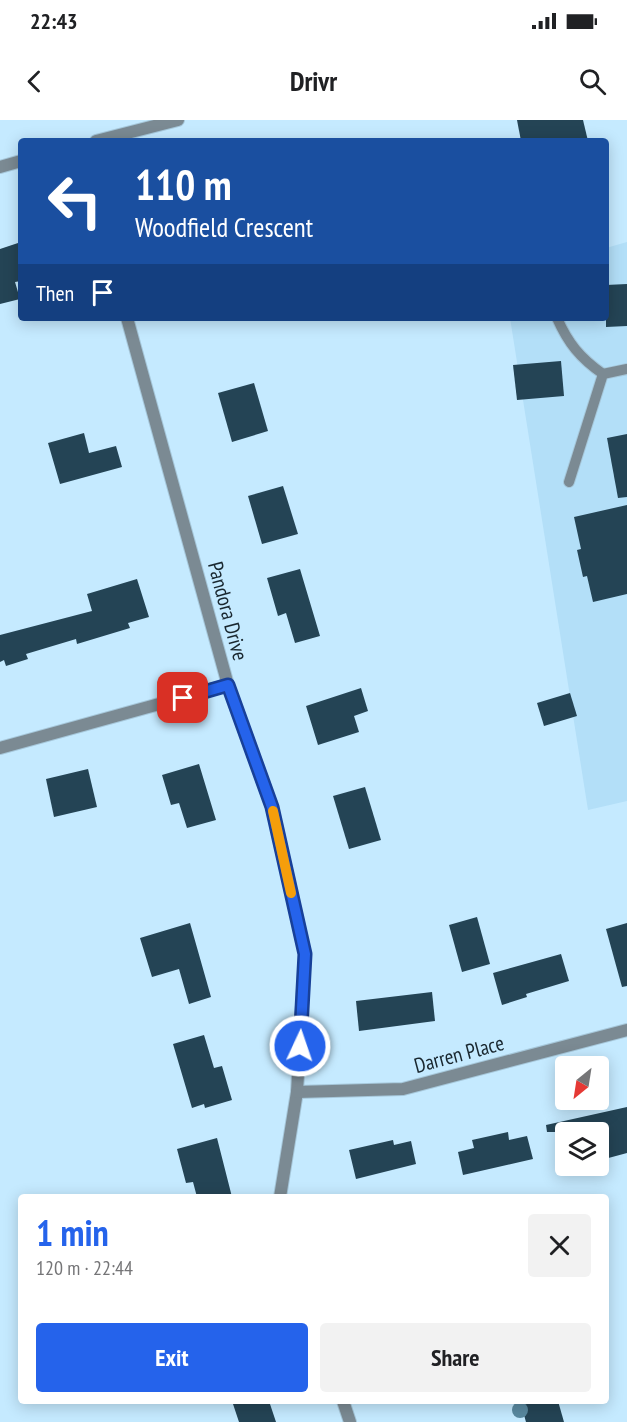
<!DOCTYPE html>
<meta charset="utf-8">
<style>
:root{--surface:#fff;--page:#f2f2f2;--text:#202124;--muted:#757577;--accent:#2563eb}
body{margin:0;font-family:"PT Sans Narrow",sans-serif;background:var(--page);color:var(--text);height:100vh;display:flex;flex-direction:column;font-size:22px;white-space:nowrap}
*{box-sizing:border-box;margin:0}
p{font-size:20px;color:var(--muted)}
.icon{flex:none;width:33px;height:33px;fill:none;stroke:currentColor;stroke-width:2;stroke-linecap:round;stroke-linejoin:round}
.map{position:relative;flex:1;overflow:hidden}
.side{position:absolute;left:18px;top:1074px;width:591px;height:210px;display:flex;flex-direction:column;background:var(--surface);border-radius:6px;box-shadow:0 3px 15px #0003}
.side>*{flex:none}
.guide{position:absolute;left:18px;top:18px;width:591px;height:183px;border-radius:6px;box-shadow:0 3px 15px #0003;background:#1a4fa0;color:#fff;overflow:hidden}
.needle{width:39px;rotate:210deg}
.tools{position:absolute;left:555px;top:936px;display:grid;gap:12px}
.tools a{display:grid;place-items:center;width:54px;height:54px;border-radius:6px;background:var(--surface);box-shadow:0 3px 15px #0003;font-size:30px}
.pin{position:absolute;display:grid;place-items:center;width:51px;height:51px;color:#fff;margin:-26px;border-radius:12px;box-shadow:0 3px 9px #0006}
.me{position:absolute;width:66px;margin:-33px;rotate:3deg;stroke-linejoin:round;filter:drop-shadow(0 0 4px #0008)}
.turn{display:flex;align-items:center;gap:21px;height:126px;padding:0 18px;font-size:27px}
.turn .icon{width:78px;height:78px;stroke-width:2.5}
.turn b{display:block;font-size:42px;line-height:51px}
.then{display:flex;align-items:center;height:57px;padding:0 18px;background:#0003;gap:12px;font-size:22px}
.round{display:grid;place-items:center;flex:none;width:63px;height:63px;border-radius:6px;background:var(--page)}
.headline{display:flex;align-items:center;justify-content:space-between;height:102px;padding:0 18px}
h1{font-size:36px;font-weight:700;line-height:45px;color:var(--accent)}
.cta{display:flex;gap:12px;margin-top:auto;padding:12px 18px}
.cta a{flex:1;height:69px;border-radius:6px;background:var(--accent);color:#fff;font-size:24px;font-weight:700;line-height:69px;text-align:center}
.cta a+a{background:var(--page);color:var(--text)}
.status{display:flex;justify-content:space-between;align-items:center;height:42px;padding:0 30px;background:var(--surface);direction:ltr}
.status svg{height:16px;fill:currentColor}
header{display:flex;justify-content:space-between;align-items:center;height:78px;padding:0 18px;background:var(--surface);font-size:27px;font-weight:700}
.map>svg:first-child{display:block}
</style>
<div class="status"><b>22:43</b><svg viewBox="0 0 49 12"><path d="M0 12V9h3v3zM5 12V6h3v6zM10 12V3h3v9zM15 12V0h3v12zM26 1h20v11H26zM47 4h2v5h-2z"/></svg></div>
<header><svg class="icon" aria-label="back" viewBox="0 0 24 24"><path d="M15 5l-7 7 7 7"/></svg>Drivr<svg class="icon" aria-label="search" viewBox="0 0 24 24"><circle cx="10" cy="10" r="6"/><path d="M15 15l6 6"/></svg></header>
<div class="map">
<svg width="627" height="1302" viewBox="0 0 627 1302">
<rect width="100%" height="100%" fill="#c5eaff"/>
<polygon fill="#b3dff8" points="627,122 627,681 588,690 510,198 606,198 606,128"/>
<g fill="#244455">
<polygon points="517,0 583,0 588,21 521,21"/>
<polygon points="21,122 21,161 15,162 20,179 0,184 0,129"/>
<polygon points="627,164 627,206 606,207 606,165"/>
<polygon points="561,241 564,276 517,280 513,245"/>
<polygon points="254,263 268,311 232,322 218,273"/>
<polygon points="84,313 89,333 116,326 122,347 60,364 48,323"/>
<polygon points="627,314 627,377 618,378 607,318"/>
<polygon points="283,366 298,414 262,424 248,376"/>
<polygon points="627,385 627,474 593,482 587,456 583,457 577,430 581,429 574,397"/>
<polygon points="300,449 320,516 295,523 286,493 278,496 267,458"/>
<polygon points="137,459 149,497 128,503 130,508 77,524 76,519 26,534 28,539 6,546 4,540 0,542 0,515 92,491 87,474"/>
<polygon points="361,568 368,591 354,596 359,612 318,625 306,586"/>
<polygon points="570,573 577,596 544,606 537,583"/>
<polygon points="199,644 216,700 187,708 179,683 171,685 162,655"/>
<polygon points="88,649 97,687 54,697 46,659"/>
<polygon points="365,667 381,720 349,729 333,676"/>
<polygon points="477,797 490,844 462,852 449,805"/>
<polygon points="190,803 211,877 189,884 179,849 152,857 140,818"/>
<polygon points="627,803 627,866 622,867 606,809"/>
<polygon points="561,834 569,861 526,874 527,877 502,885 493,853"/>
<polygon points="432,872 435,901 359,911 356,881"/>
<polygon points="204,915 214,948 222,946 232,980 205,988 204,984 192,988 173,924"/>
<polygon points="627,987 627,1033 601,1040 598,1012 547,1012 546,1005"/>
<polygon points="508,1012 509,1020 527,1016 533,1039 463,1055 458,1032 474,1028 472,1020"/>
<polygon points="217,1018 232,1077 197,1077 193,1062 186,1063 177,1029"/>
<polygon points="393,1020 394,1025 411,1021 416,1044 356,1059 349,1030"/>
<polygon points="232,1281 269,1281 276,1302 239,1302"/>
<polygon points="520,1281 558,1281 564,1302 526,1302"/>
</g>
<g fill="none" stroke-linecap="round" stroke-linejoin="round">
<defs>
<g id="lane">
<path d="M557,198C568,223 580,238 603,254"/>
<polyline points="569,362 603,254 627,249"/>
</g>
<g id="street">
<polyline points="96,21 178,0"/>
<polyline points="0,47 21,41"/>
<polyline points="127,198 228,565 272,687 305,834 297,972 280,1077"/>
<polyline points="0,628 228,565"/>
<polyline points="297,972 403,969 627,910"/>
<polyline points="343,1281 350,1302"/>
</g>
</defs>
<use href="#lane" stroke="#a6c7da" stroke-width="12"/>
<use href="#street" stroke="#a6c7da" stroke-width="14"/>
<use href="#lane" stroke="#7b8a93" stroke-width="10"/>
<use href="#street" stroke="#7b8a93" stroke-width="12"/>
</g>
<circle fill="#5989a0" cx="520" cy="1290" r="8"/>
<g fill="none" stroke-linecap="round" stroke-linejoin="round">
<defs>
<polyline id="route" points="183,578 228,565 272,687 305,834 300,926"/>
</defs>
<use href="#route" stroke="#184099" stroke-width="15"/>
<use href="#route" stroke="#2563eb" stroke-width="10"/>
<polyline stroke="#f59e0b" stroke-width="10" points="273,691 291,773"/>
</g>
<g text-anchor="middle" dominant-baseline="central" stroke-width="6" stroke-linejoin="round" paint-order="stroke">
<g font-size="21" fill="#19272f" stroke="#c5eaff">
<text transform="translate(228 491) rotate(75)">Pandora Drive</text>
<text transform="translate(459 934) rotate(-15)">Darren Place</text>
</g>
</g>
</svg>
<div class="tools">
<a><svg class="needle" viewBox="-14 -14 28 28"><path d="M0-13l5 13h-10z" fill="#e53935"/><path d="M0 13l5-13h-10z" fill="#757577"/></svg></a>
<a><svg class="icon" aria-label="layers" viewBox="0 0 24 24"><path d="M12 4l9 5-9 5-9-5zM3 14l9 5 9-5"/></svg></a>
</div>
<div class="pin" style="left:183px;top:578px;background:#d93025"><svg class="icon" aria-label="arrive" viewBox="0 0 24 24"><path d="M6 21V4h12l-3 4 3 4H6"/></svg></div>
<svg class="me" style="left:300px;top:926px" viewBox="-20 -20 40 40"><circle r="17" fill="#2563eb" stroke="#fff" stroke-width="3"/><path d="M0-11L8 9 0 5-8 9z" fill="#fff"/></svg>
<div class="guide">
<div class="turn"><svg class="icon" aria-label="left" viewBox="0 0 24 24"><path d="M17 20v-9H6M10 6l-5 5 5 5"/></svg><div><b>110 m</b>Woodfield Crescent</div></div>
<div class="then">Then<svg class="icon" aria-label="arrive" viewBox="0 0 24 24"><path d="M6 21V4h12l-3 4 3 4H6"/></svg></div>
</div>
<section class="side">
<div class="headline"><div><h1>1 min</h1><p>120 m · 22:44</p></div><a class="round"><svg class="icon" aria-label="close" viewBox="0 0 24 24"><path d="M6 6l12 12M18 6L6 18"/></svg></a></div>
<div class="cta"><a>Exit</a><a>Share</a></div>
</section>
</div>
